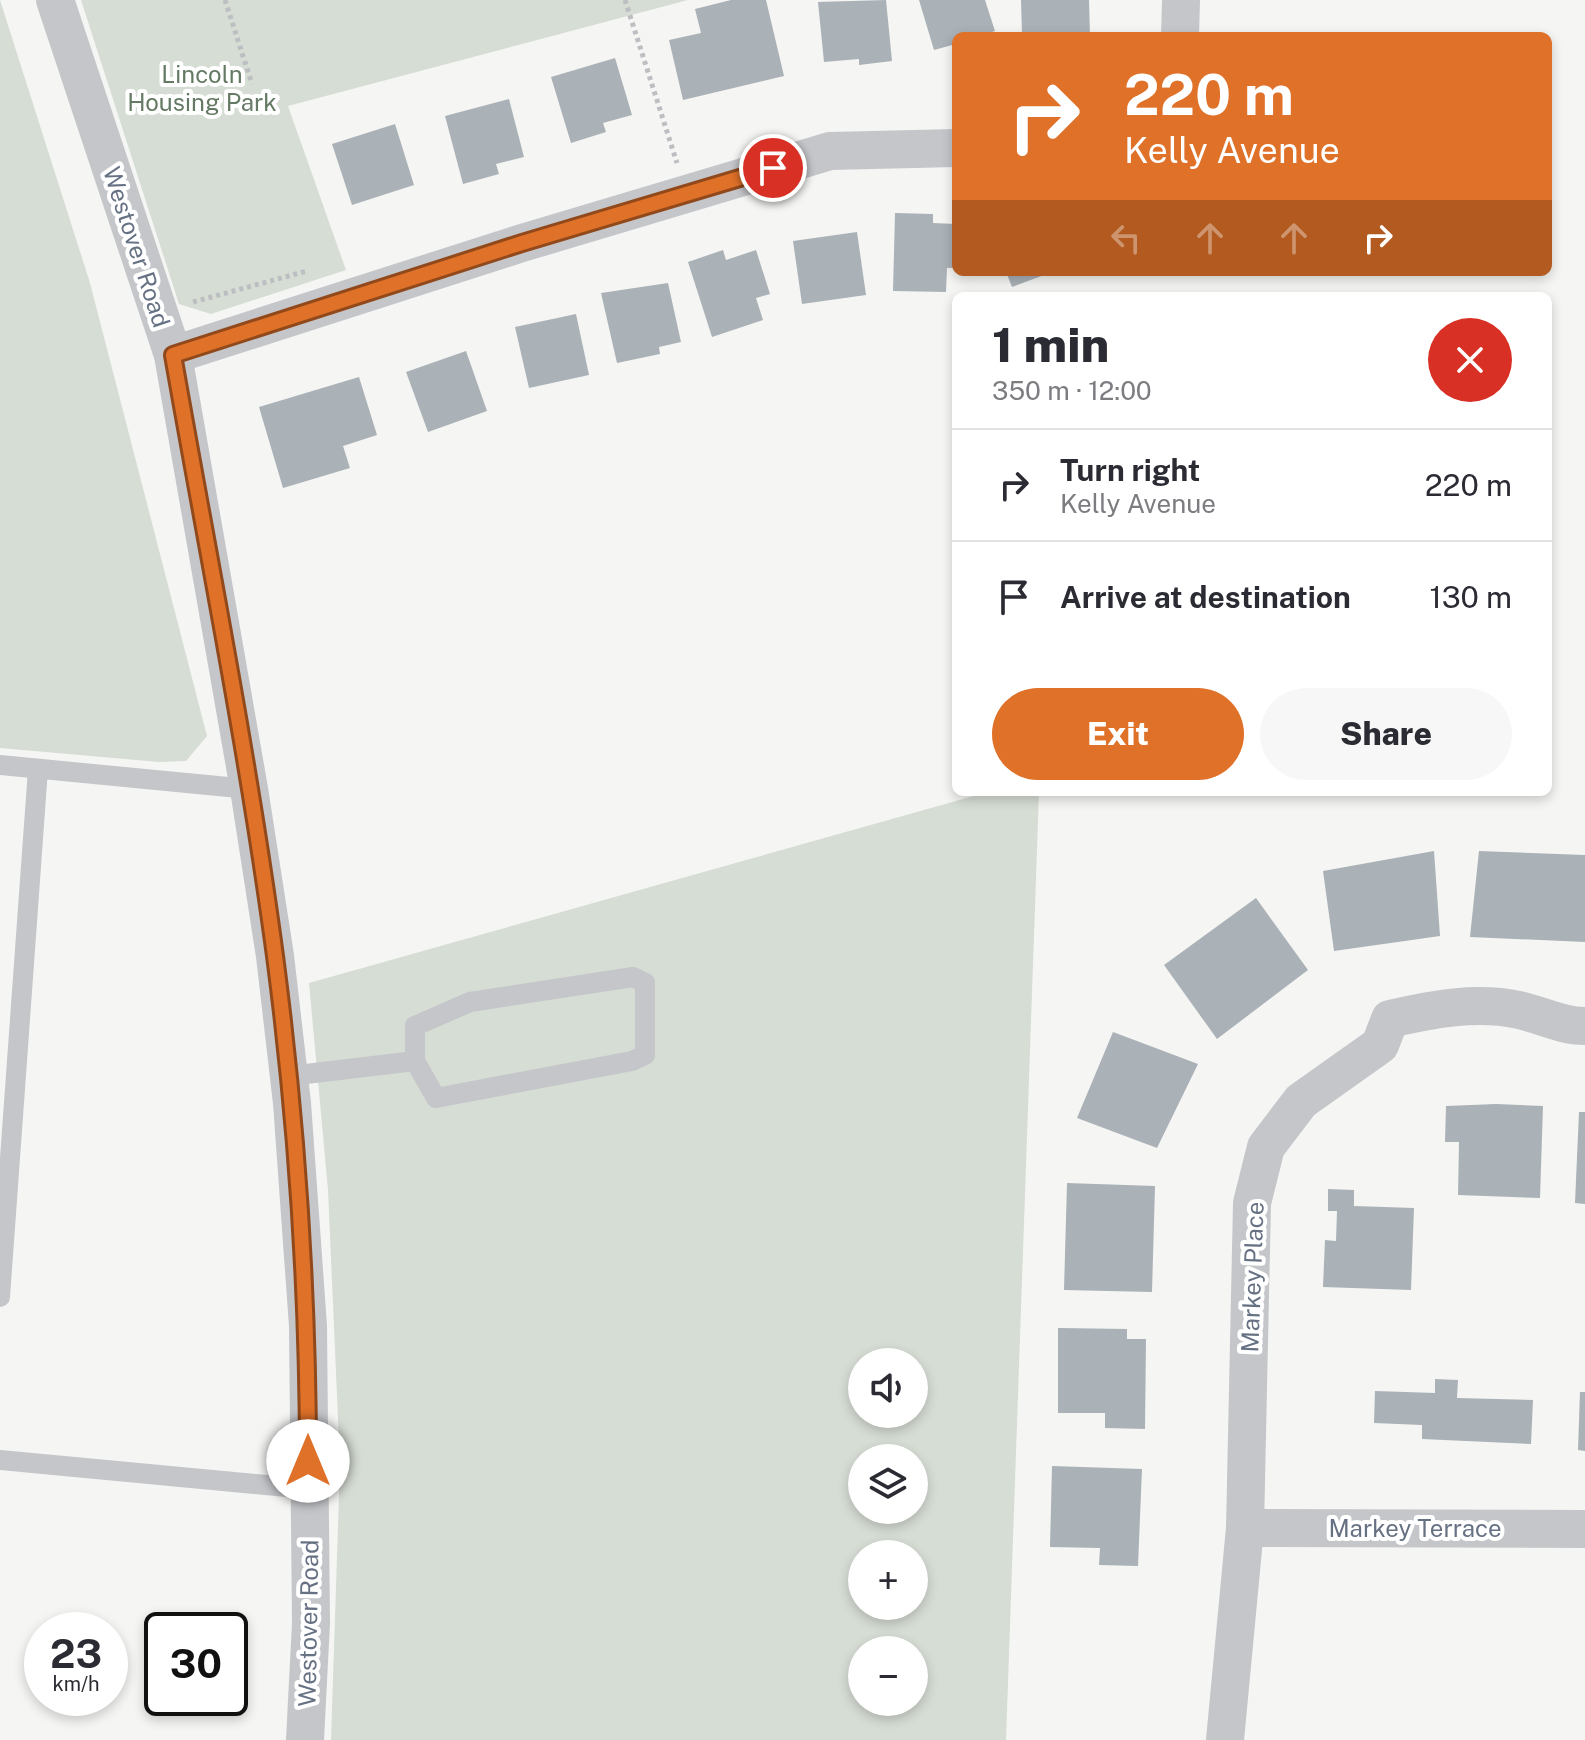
<!DOCTYPE html>
<meta charset="utf-8">
<style>
:root{--surface:#fff;--page:#f7f7f7;--text:#2b2b33;--muted:#7c7c81;--line:#e1e1e2;--accent:#df7129}
body{margin:0;font-family:"Public Sans",sans-serif;background:var(--page);color:var(--text);height:100vh;display:flex;flex-direction:column;font-size:30px;white-space:nowrap}
*{box-sizing:border-box;margin:0}
p{font-size:26px;color:var(--muted)}
.icon{flex:none;width:44px;height:44px;fill:none;stroke:currentColor;stroke-width:2;stroke-linecap:round;stroke-linejoin:round}
.map{position:relative;flex:1;overflow:hidden}
.side{position:absolute;left:952px;top:292px;width:600px;height:504px;display:flex;flex-direction:column;background:var(--surface);border-radius:12px;box-shadow:0 4px 12px #0003}
.side>*{flex:none}
.guide{position:absolute;left:952px;top:32px;width:600px;height:244px;border-radius:12px;box-shadow:0 4px 12px #0003;background:#df7129;color:#fff;overflow:hidden}
.fabs{position:absolute;left:848px;top:1348px;display:grid;gap:16px}
.fabs a{display:grid;place-items:center;width:80px;height:80px;border-radius:50%;background:var(--surface);box-shadow:0 4px 12px #0003;font-size:40px}
.speed{position:absolute;left:24px;top:1612px;display:flex;gap:16px;font-size:40px;font-weight:700;text-align:center}
.speed>*{display:grid;place-content:center;width:104px;height:104px;border-radius:50%;background:var(--surface);box-shadow:0 4px 12px #0003;line-height:1}
.speed small{font-size:20px;font-weight:400}
.speed .limit{border:4px solid #111;border-radius:12px;background:#fff;color:#111}
.pin{position:absolute;display:grid;place-items:center;width:68px;height:68px;color:#fff;margin:-34px;border:4px solid #fff;border-radius:50%;box-shadow:0 2px 8px #0007}
.me{position:absolute;width:88px;margin:-44px;rotate:0deg;stroke-linejoin:round;filter:drop-shadow(0 0 6px #0008)}
.turn{display:flex;align-items:center;gap:28px;height:168px;padding:0 40px;font-size:36px}
.turn .icon{width:104px;height:104px;stroke-width:2.5}
.turn b{display:block;font-size:56px;line-height:68px}
.lanes{display:flex;align-items:center;height:76px;padding:0 40px;background:#0003;justify-content:center;gap:40px;direction:ltr}
.lanes .off{opacity:.35}
.round{display:grid;place-items:center;flex:none;width:84px;height:84px;border-radius:42px;background:var(--page)}
.overview{display:flex;align-items:center;justify-content:space-between;height:136px;padding:0 40px}
h1{font-size:48px;font-weight:800;line-height:60px}
.action{display:flex;gap:16px;margin-top:auto;padding:16px 40px}
.action a{flex:1;height:92px;border-radius:48px;background:var(--accent);color:#fff;font-size:32px;font-weight:800;line-height:92px;text-align:center}
.action a+a{background:var(--page);color:var(--text)}
ul{padding:0;list-style:none}
li{display:flex;align-items:center;gap:24px;height:112px;padding:0 40px;border-top:2px solid var(--line)}
li div{flex:1}
li b{display:block;font-size:30px}
li em{font-style:normal}
.map>svg:first-child{display:block}
</style>
<div class="map">
<svg width="1585" height="1740" viewBox="0 0 1585 1740">
<rect width="100%" height="100%" fill="#f5f6f3"/>
<g fill="#d6ddd4" fill-rule="evenodd">
<polygon points="0,0 90,283 207,736 186,761 159,762 0,748"/>
<polygon points="81,0 688,0 288,106 346,270 211,314 179,304"/>
<path d="M988,792H1039L1006,1740H331L340,1464L328,1190L309,983ZM862,1362H914V1414H862ZM862,1458H914V1510H862ZM862,1554H914V1606H862ZM862,1650H914V1702H862Z"/>
</g>
<g fill="#aab1b7">
<polygon points="731,0 766,0 784,76 683,100 669,40 701,33 695,9"/>
<polygon points="886,0 892,61 859,65 859,59 824,62 818,2"/>
<polygon points="919,0 985,0 995,31 980,36 956,36 956,44 934,50"/>
<polygon points="1021,0 1089,0 1090,36 1022,36"/>
<polygon points="615,58 632,115 603,123 606,132 571,143 551,77"/>
<polygon points="509,99 524,157 496,164 499,174 463,184 445,116"/>
<polygon points="395,124 414,185 352,205 332,144"/>
<polygon points="895,213 933,214 933,223 956,224 956,268 947,268 946,292 893,291"/>
<polygon points="857,232 866,295 802,304 793,241"/>
<polygon points="723,250 726,260 756,250 770,294 756,298 763,320 712,337 688,262"/>
<polygon points="1006,272 1052,272 1012,287"/>
<polygon points="668,283 681,342 659,347 660,354 617,363 601,293"/>
<polygon points="576,314 589,375 529,388 515,327"/>
<polygon points="466,351 487,411 428,432 406,372"/>
<polygon points="359,377 377,435 343,446 350,468 283,488 259,407"/>
<polygon points="1434,851 1440,936 1334,951 1323,871"/>
<polygon points="1479,851 1585,855 1585,942 1470,937"/>
<polygon points="1256,898 1308,970 1217,1039 1164,965"/>
<polygon points="1113,1032 1198,1064 1157,1148 1077,1118"/>
<polygon points="1496,1104 1543,1106 1540,1198 1458,1195 1459,1142 1445,1142 1446,1106"/>
<polygon points="1579,1112 1585,1112 1585,1204 1575,1203"/>
<polygon points="1067,1183 1155,1186 1152,1292 1064,1290"/>
<polygon points="1328,1189 1354,1190 1354,1206 1414,1208 1411,1290 1323,1287 1325,1240 1336,1241 1337,1211 1328,1211"/>
<polygon points="1058,1328 1127,1329 1127,1339 1146,1339 1145,1429 1105,1428 1105,1413 1058,1413"/>
<polygon points="1435,1379 1458,1380 1457,1398 1533,1400 1531,1444 1422,1439 1422,1425 1374,1423 1375,1391 1435,1393"/>
<polygon points="1580,1392 1585,1392 1585,1451 1578,1450"/>
<polygon points="1052,1466 1142,1469 1138,1566 1099,1565 1100,1548 1050,1547"/>
</g>
<g fill="none" stroke-linecap="round" stroke-linejoin="round">
<g stroke="#bdbec1" stroke-width="5" stroke-dasharray="4 4" stroke-linecap="butt">
<polyline points="225,0 252,84"/>
<polyline points="625,0 677,163"/>
<polyline points="193,302 307,271"/>
</g>
<g stroke="#c4c6ca" stroke-width="20">
<polyline points="0,765 249,789"/>
<polygon points="633,977 645,983 645,1055 632,1061 436,1098 415,1061 415,1026 470,1002"/>
<polyline points="289,1076 415,1061"/>
<polyline points="0,1297 38,769"/>
<polyline points="0,1460 308,1489"/>
</g>
<g stroke="#c4c6ca" stroke-width="38">
<polyline points="55,0 173,355 249,789 275,956 292,1103 308,1326 311,1623 305,1740"/>
<polyline points="1180,36 1181,0"/>
<polyline points="173,355 522,243 830,151 956,148"/>
<polyline points="1245,1528 1585,1529"/>
<path d="M1225,1740L1245,1528L1252,1203L1266,1147L1301,1101L1380,1045L1390,1019C1433,1009 1476,1001 1519,1010C1542,1015 1561,1026 1585,1026"/>
</g>
</g>
<g fill="none" stroke-linecap="round" stroke-linejoin="round">
<defs>
<path id="route" d="M308,1461C308,1292 297,1124 275,956C248,754 208,555 173,355L522,243L773,168"/>
</defs>
<use href="#route" stroke="#91491b" stroke-width="20"/>
<use href="#route" stroke="#df7129" stroke-width="14"/>
</g>
<g text-anchor="middle" dominant-baseline="central" stroke-width="8" stroke-linejoin="round" paint-order="stroke">
<g font-size="24" fill="#657a64" stroke="#fff">
<text x="202" y="74">Lincoln<tspan x="202" dy="28">Housing Park</tspan></text>
</g>
<g font-size="24" fill="#667183" stroke="#fff">
<text transform="translate(137 247) rotate(72)">Westover Road</text>
<text transform="translate(1252 1277) rotate(-88)">Markey Place</text>
<text x="1415" y="1528">Markey Terrace</text>
<text transform="translate(308 1623) rotate(-89)">Westover Road</text>
</g>
</g>
</svg>
<div class="fabs">
<a><svg class="icon" aria-label="sound" viewBox="0 0 24 24"><path d="M4 9h4l5-4v14l-5-4H4zM17 9q2 3 0 6"/></svg></a>
<a><svg class="icon" aria-label="layers" viewBox="0 0 24 24"><path d="M12 4l9 5-9 5-9-5zM3 14l9 5 9-5"/></svg></a>
<a>+</a>
<a>−</a>
</div>
<div class="speed"><div>23<small>km/h</small></div><div class="limit">30</div></div>
<div class="pin" style="left:773px;top:168px;background:#d93025"><svg class="icon" aria-label="arrive" viewBox="0 0 24 24"><path d="M6 21V4h12l-3 4 3 4H6"/></svg></div>
<svg class="me" style="left:308px;top:1461px" viewBox="-20 -20 40 40"><circle r="19" fill="#fff"/><path d="M0-13L10 11 0 6-10 11z" fill="#df7129"/></svg>
<div class="guide">
<div class="turn"><svg class="icon" aria-label="right" viewBox="0 0 24 24"><path d="M7 20v-9h11M14 6l5 5-5 5"/></svg><div><b>220 m</b>Kelly Avenue</div></div>
<div class="lanes"><svg class="icon off" aria-label="left" viewBox="0 0 24 24"><path d="M17 20v-9H6M10 6l-5 5 5 5"/></svg><svg class="icon off" aria-label="ahead" viewBox="0 0 24 24"><path d="M12 20V5M6 11l6-6 6 6"/></svg><svg class="icon off" aria-label="ahead" viewBox="0 0 24 24"><path d="M12 20V5M6 11l6-6 6 6"/></svg><svg class="icon" aria-label="right" viewBox="0 0 24 24"><path d="M7 20v-9h11M14 6l5 5-5 5"/></svg></div>
</div>
<section class="side">
<div class="overview"><div><h1>1 min</h1><p>350 m · 12:00</p></div><a class="round" style="background:#d93025;color:#fff"><svg class="icon" aria-label="close" viewBox="0 0 24 24"><path d="M6 6l12 12M18 6L6 18"/></svg></a></div>
<ul>
<li><svg class="icon" aria-label="right" viewBox="0 0 24 24"><path d="M7 20v-9h11M14 6l5 5-5 5"/></svg><div><b>Turn right</b><p>Kelly Avenue</p></div><em>220 m</em></li>
<li><svg class="icon" aria-label="arrive" viewBox="0 0 24 24"><path d="M6 21V4h12l-3 4 3 4H6"/></svg><div><b>Arrive at destination</b></div><em>130 m</em></li>
</ul>
<div class="action"><a>Exit</a><a>Share</a></div>
</section>
</div>
